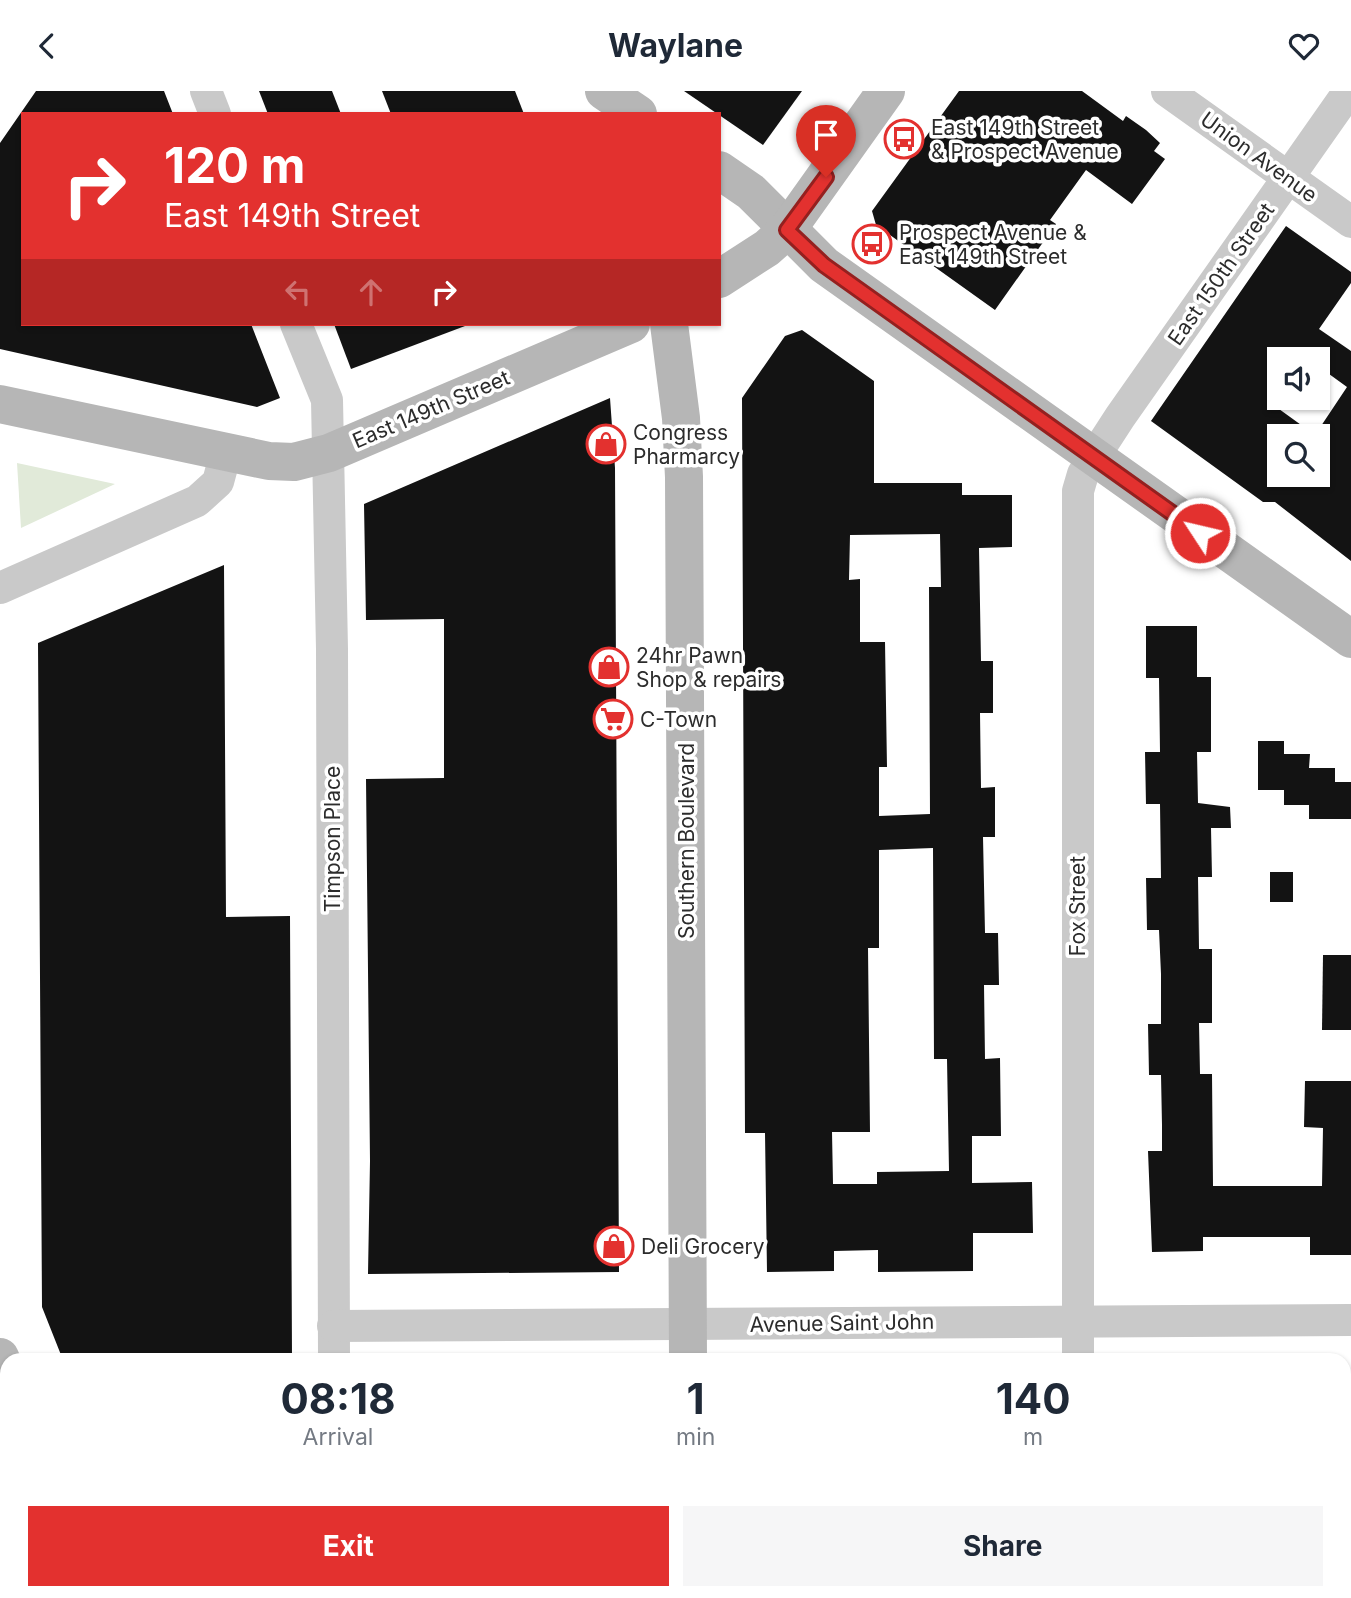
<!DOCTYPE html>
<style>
:root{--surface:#fff;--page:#f6f6f7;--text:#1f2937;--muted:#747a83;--accent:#e3312f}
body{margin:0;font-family:Inter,sans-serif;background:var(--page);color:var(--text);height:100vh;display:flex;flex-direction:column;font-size:26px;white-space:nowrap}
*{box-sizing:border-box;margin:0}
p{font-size:23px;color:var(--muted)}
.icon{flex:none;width:38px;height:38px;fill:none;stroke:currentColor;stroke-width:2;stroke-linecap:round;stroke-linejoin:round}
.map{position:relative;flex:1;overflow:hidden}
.details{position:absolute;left:0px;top:1262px;width:1351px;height:247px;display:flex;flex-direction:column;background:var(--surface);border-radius:21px 21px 0 0;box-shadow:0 2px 5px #0004}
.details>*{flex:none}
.hud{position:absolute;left:21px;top:21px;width:700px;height:214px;border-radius:0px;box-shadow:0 2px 5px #0004;background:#e3312f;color:#fff;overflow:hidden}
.controls{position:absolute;left:1267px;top:256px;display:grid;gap:14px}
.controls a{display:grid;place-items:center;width:63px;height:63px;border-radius:0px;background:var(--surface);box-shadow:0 2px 5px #0004;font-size:35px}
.pin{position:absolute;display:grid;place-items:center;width:60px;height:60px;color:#fff;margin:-72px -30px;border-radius:50% 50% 50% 0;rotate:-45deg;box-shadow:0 0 7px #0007}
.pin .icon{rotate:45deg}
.me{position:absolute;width:77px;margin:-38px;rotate:305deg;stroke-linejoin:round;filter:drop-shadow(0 0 5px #0008)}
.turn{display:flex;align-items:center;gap:24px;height:147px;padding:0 28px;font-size:32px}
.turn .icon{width:91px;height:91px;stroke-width:2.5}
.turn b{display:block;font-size:49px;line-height:60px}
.lanes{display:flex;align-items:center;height:66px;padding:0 28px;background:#0003;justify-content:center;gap:35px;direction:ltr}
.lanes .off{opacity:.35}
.eta{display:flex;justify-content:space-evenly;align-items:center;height:119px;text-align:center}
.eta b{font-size:42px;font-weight:700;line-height:49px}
.action{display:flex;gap:14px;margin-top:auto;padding:14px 28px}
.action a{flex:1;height:80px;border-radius:0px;background:var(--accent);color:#fff;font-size:28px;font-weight:700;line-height:80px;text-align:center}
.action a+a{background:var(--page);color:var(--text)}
header{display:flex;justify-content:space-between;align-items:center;height:91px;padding:0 28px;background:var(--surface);font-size:32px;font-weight:700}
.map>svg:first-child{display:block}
</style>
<header><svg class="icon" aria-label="back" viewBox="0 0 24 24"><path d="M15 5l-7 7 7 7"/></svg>Waylane<svg class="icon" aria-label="heart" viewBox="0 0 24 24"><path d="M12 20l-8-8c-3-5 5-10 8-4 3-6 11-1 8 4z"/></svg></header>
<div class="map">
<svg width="1351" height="1507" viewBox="0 0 1351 1507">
<rect width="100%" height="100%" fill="#fff"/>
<polygon fill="#e1ead9" points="17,372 115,393 21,437"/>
<g fill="#131313" fill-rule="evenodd">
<polygon points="36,0 164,0 173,23 23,23 23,233 251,233 280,307 257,316 0,258 0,52"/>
<polygon points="259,0 332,0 341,23 268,23"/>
<polygon points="382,0 515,0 524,23 391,23"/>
<polygon points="684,0 802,0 763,54"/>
<polygon points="959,0 1082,0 1123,30 1126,25 1146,39 1160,52 1154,60 1165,68 1132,113 1086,79 1050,129 1056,133 995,219 876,134 872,120"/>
<path d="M1286,135L1351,181V192L1319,238L1351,260V470L1275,411H1263L1151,330ZM1279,268H1318V275L1347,296L1315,344L1279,318ZM1279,345H1318V383H1279Z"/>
<polygon points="334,233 464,233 465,235 351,278"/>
<path d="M802,239L874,290V392H962V404H1012V456L979,457L981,570H993V622H980L981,697L995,696V746H983L985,842H998L999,894H984L985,968L1000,967L1001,1045H972V1092L1032,1091L1033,1142H973V1180L878,1181V1159L834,1160V1180L767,1181L765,1042H745L742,307L785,245ZM940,443L941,496H929L930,723L879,725V676H887L885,551H860V488L849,489L850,444ZM933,757L934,968H947L949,1080L877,1081V1093H833L832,1041H870L868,857H879V759Z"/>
<polygon points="610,307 615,377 619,1181 368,1183 370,1070 366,688 444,687 444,528 366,529 364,413"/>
<polygon points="224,474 226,826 290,825 292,1269 63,1269 42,1216 38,552"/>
<polygon points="1146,535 1197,535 1197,586 1211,586 1211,661 1197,661 1198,712 1230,716 1231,737 1211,737 1212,786 1198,786 1199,858 1212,858 1212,932 1199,932 1200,983 1212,983 1213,1095 1322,1095 1323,1037 1304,1036 1305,990 1351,990 1351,1164 1310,1164 1310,1146 1203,1146 1203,1160 1152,1161 1148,1060 1162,1060 1162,1034 1161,984 1149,984 1148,933 1161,933 1161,883 1159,839 1147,839 1146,787 1161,787 1160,713 1146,713 1145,661 1160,661 1159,587 1146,587"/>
<polygon points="1258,650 1284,650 1284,663 1310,663 1309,677 1335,677 1335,691 1351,691 1351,728 1309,728 1309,714 1284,714 1284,699 1258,699"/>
<rect x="1270" y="781" width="23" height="30"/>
<polygon points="1323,864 1351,864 1351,939 1322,939"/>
</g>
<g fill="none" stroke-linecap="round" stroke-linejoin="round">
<polyline stroke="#c9c9c9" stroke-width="4.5" stroke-dasharray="3.5 3.5" stroke-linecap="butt" points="0,1394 7,1410"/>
<g stroke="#c9c9c9" stroke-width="32">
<polyline points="206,0 215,23"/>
<polyline points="1167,0 1351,131"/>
<polyline points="296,233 327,309 332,558 334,1269"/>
<polyline points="0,497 197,410 218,391 226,361"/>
<polyline points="333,1235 1351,1229"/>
<polyline points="1078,1269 1078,400 1083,383 1120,326 1349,0"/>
<polyline points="337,1502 337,1507"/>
<polyline points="1079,1502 1079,1507"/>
</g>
<g stroke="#b6b6b6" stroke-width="38">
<polyline points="604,0 638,23"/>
<polyline points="719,79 751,101 824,174 1351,548"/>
<polyline points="719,188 767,157 787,139 886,0"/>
<polyline points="669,233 681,327 684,386 688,1269"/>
<polyline points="0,313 269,370 294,371 329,362 631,233"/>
<polyline points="0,1266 7,1282"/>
<polyline points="0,1473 7,1489"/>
<polyline points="104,1502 106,1507"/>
<polyline points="690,1502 690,1507"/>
</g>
<g stroke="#939393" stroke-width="38">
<polyline points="0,1442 7,1455"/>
<polyline points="31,1502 33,1507"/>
</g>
</g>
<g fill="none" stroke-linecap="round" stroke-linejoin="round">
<defs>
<polyline id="route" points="826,86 787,139 824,174 1200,442"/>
</defs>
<use href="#route" stroke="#94201f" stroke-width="18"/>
<use href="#route" stroke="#e3312f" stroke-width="12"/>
</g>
<defs>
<symbol id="bus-ring" viewBox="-11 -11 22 22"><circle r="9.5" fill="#fff" stroke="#e3312f" stroke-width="1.5"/><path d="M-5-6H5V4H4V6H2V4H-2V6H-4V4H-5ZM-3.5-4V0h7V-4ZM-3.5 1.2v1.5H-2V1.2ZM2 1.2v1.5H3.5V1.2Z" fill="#e3312f"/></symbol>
<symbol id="shop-ring" viewBox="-11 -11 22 22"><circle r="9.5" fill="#fff" stroke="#e3312f" stroke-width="1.5"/><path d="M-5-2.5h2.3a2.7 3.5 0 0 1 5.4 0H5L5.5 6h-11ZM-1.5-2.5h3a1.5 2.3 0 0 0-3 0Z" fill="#e3312f"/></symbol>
<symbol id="supermarket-ring" viewBox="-11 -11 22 22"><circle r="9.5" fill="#fff" stroke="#e3312f" stroke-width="1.5"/><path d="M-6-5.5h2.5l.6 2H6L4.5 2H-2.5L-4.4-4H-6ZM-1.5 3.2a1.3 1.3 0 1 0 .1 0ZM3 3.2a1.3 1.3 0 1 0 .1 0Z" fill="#e3312f"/></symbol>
</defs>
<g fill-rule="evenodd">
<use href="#bus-ring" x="882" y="26" width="44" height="44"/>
<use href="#bus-ring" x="850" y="131" width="44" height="44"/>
<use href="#shop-ring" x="584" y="331" width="44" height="44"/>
<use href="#shop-ring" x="587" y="554" width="44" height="44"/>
<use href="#supermarket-ring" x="591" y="606" width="44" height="44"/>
<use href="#shop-ring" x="592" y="1133" width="44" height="44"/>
</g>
<g text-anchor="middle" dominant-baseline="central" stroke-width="7" stroke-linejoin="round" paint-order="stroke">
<g font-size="21" fill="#2c2c2c" stroke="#fff" text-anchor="start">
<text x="931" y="36">East 149th Street<tspan x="931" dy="24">&amp; Prospect Avenue</tspan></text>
<text x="899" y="141">Prospect Avenue &amp;<tspan x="899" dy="24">East 149th Street</tspan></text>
<text x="633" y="341">Congress<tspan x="633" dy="24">Pharmarcy</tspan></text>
<text x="636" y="564">24hr Pawn<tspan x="636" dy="24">Shop &amp; repairs</tspan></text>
<text x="640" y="628">C-Town</text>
<text x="641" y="1155">Deli Grocery</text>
</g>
<g font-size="21" fill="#2c2c2c" stroke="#fff">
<text transform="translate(1259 66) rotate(36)">Union Avenue</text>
<text transform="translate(1221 183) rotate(-55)">East 150th Street</text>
<text transform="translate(431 318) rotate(-23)">East 149th Street</text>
<text transform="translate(332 748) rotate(-90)">Timpson Place</text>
<text transform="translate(686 750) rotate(-90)">Southern Boulevard</text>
<text transform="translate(1077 815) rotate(-90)">Fox Street</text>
<text transform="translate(842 1232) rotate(-1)">Avenue Saint John</text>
</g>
</g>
</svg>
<div class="controls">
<a><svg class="icon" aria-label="sound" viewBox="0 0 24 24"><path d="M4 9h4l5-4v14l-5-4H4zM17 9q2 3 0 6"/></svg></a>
<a><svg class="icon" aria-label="search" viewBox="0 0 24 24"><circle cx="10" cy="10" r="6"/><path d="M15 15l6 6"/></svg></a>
</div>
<div class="pin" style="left:826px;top:86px;background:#d93025"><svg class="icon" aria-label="arrive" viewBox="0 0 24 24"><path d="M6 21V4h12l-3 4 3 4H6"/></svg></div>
<svg class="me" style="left:1200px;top:442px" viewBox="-20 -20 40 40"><circle r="17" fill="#e3312f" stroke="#fff" stroke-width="3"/><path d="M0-11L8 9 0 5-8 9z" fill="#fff"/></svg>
<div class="hud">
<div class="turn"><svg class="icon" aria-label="right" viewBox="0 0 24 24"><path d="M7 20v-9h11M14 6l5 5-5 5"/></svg><div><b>120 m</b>East 149th Street</div></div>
<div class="lanes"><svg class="icon off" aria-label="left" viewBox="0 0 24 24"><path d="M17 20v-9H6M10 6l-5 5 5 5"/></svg><svg class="icon off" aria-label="ahead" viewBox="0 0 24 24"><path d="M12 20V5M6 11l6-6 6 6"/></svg><svg class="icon" aria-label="right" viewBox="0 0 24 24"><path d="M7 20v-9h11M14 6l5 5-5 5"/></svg></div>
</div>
<section class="details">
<div class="eta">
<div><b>08:18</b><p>Arrival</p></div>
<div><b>1</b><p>min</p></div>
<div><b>140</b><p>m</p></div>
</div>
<div class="action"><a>Exit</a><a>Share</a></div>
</section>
</div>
